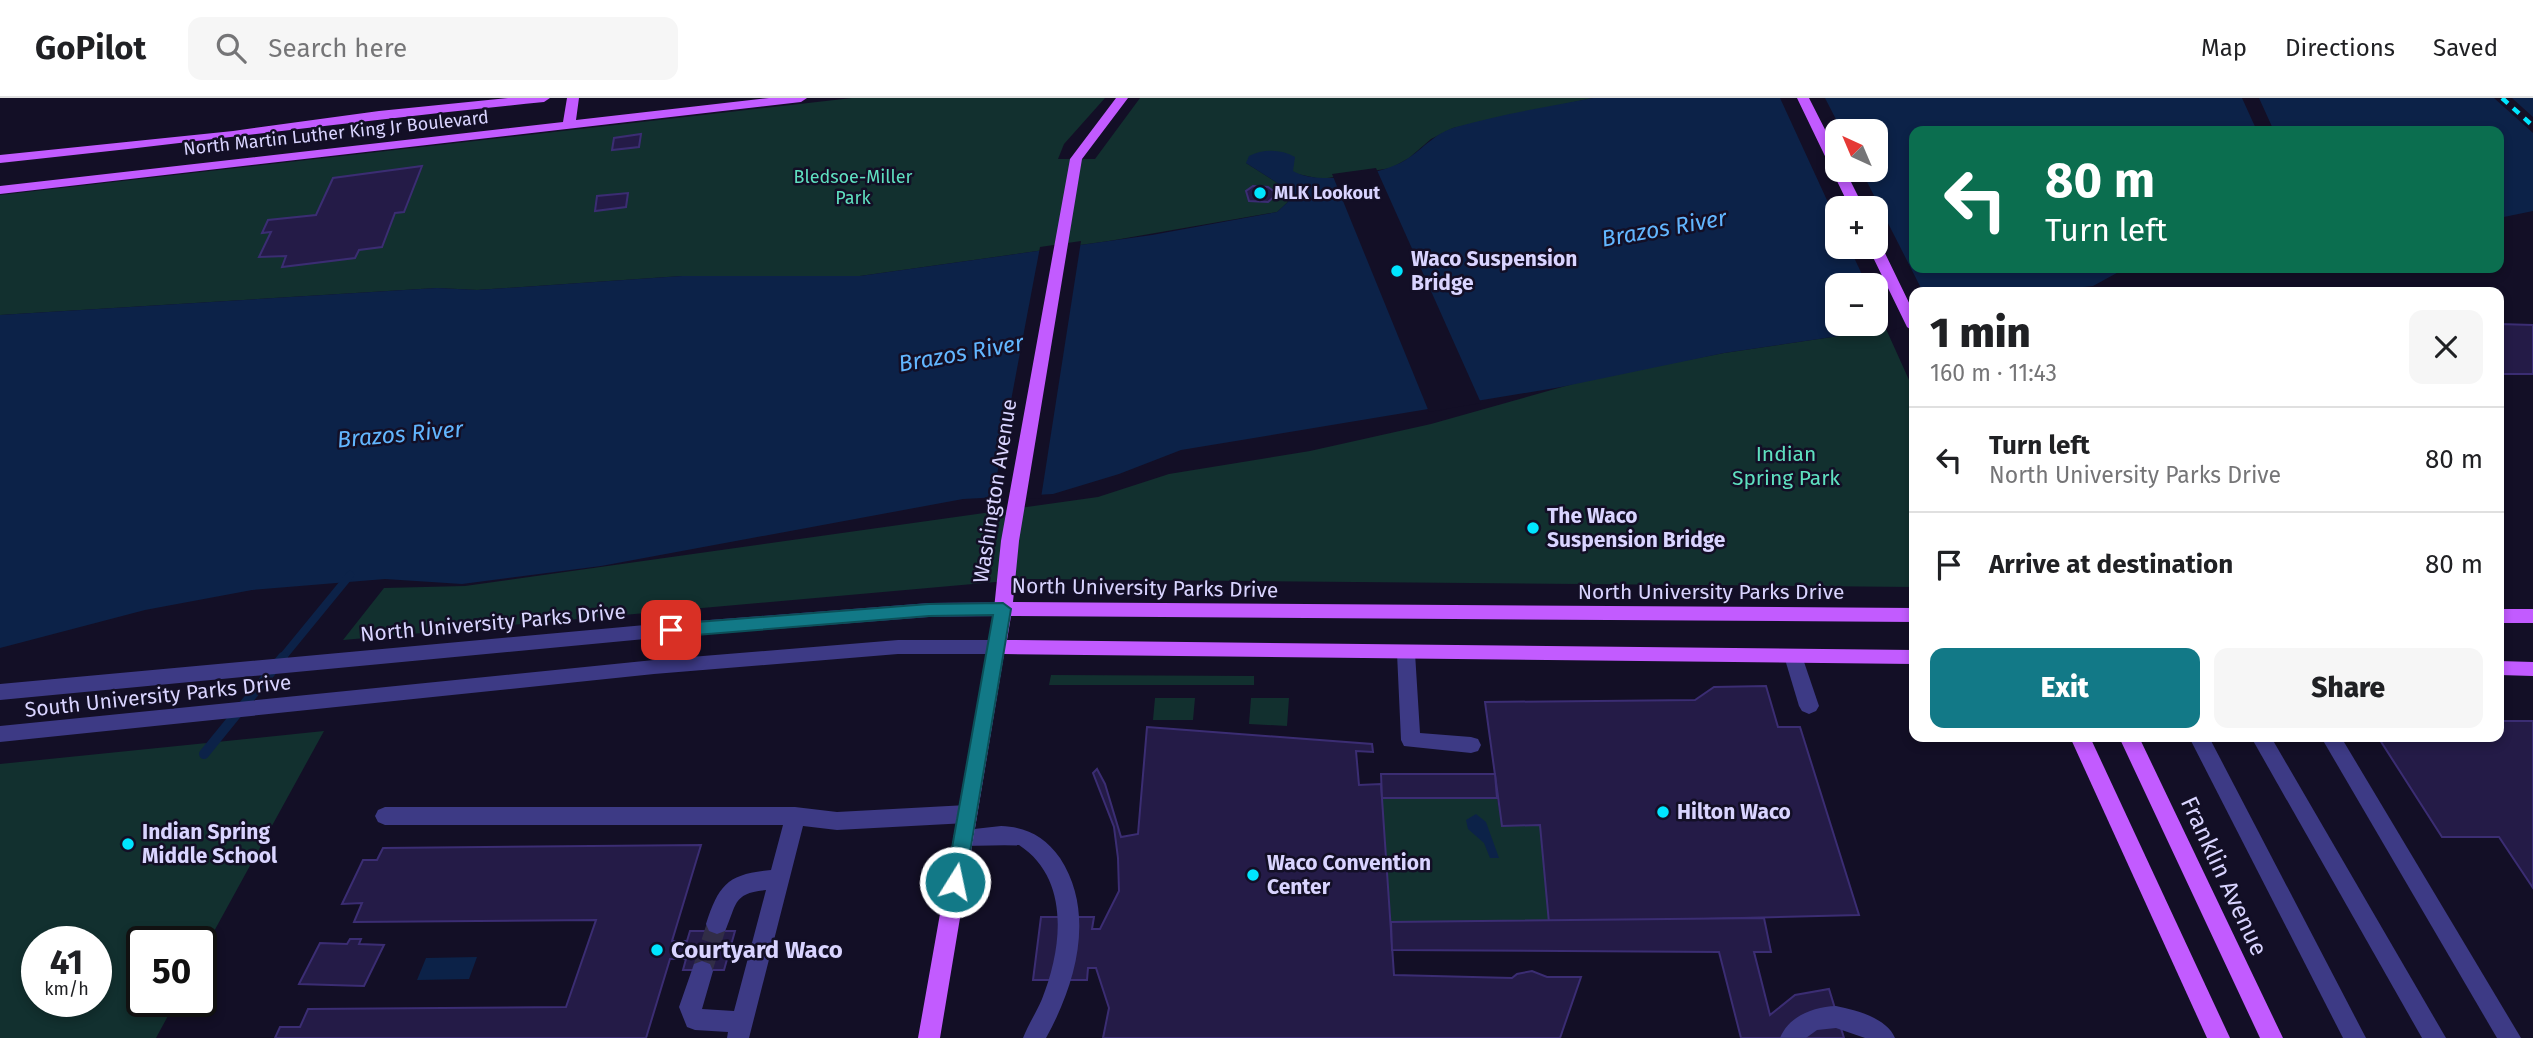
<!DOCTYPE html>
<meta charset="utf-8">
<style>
:root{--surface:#fff;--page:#f6f6f6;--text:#202124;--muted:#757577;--line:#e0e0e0;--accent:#127987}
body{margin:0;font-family:"Fira Sans",sans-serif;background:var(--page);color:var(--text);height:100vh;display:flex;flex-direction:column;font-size:26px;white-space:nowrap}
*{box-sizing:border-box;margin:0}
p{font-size:23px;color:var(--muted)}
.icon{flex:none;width:38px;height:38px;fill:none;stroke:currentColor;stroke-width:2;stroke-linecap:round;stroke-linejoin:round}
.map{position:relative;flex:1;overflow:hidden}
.panel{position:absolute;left:1909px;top:189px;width:595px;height:455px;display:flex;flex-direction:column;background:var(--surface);border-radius:14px;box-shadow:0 4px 10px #0003}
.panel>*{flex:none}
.guide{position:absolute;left:1909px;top:28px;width:595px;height:147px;border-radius:14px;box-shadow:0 4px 10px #0003;background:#0b6e4f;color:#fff;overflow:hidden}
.needle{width:46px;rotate:316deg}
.controls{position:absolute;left:1825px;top:21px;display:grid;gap:14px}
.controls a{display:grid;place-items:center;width:63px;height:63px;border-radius:14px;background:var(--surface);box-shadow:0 4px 10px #0003;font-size:35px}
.speed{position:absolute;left:21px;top:828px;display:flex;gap:14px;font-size:35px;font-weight:700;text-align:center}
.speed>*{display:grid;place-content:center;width:91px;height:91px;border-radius:50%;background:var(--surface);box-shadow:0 4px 10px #0003;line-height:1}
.speed small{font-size:18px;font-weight:400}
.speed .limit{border:4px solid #111;border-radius:10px;background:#fff;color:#111}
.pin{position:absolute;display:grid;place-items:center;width:60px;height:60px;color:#fff;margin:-30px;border-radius:14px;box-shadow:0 4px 10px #0006}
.me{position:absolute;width:77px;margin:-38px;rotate:10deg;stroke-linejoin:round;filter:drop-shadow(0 0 5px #0008)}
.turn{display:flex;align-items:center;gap:24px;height:147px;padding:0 21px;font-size:32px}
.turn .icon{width:91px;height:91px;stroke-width:2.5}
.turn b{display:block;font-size:49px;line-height:60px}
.round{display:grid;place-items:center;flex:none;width:74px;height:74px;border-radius:14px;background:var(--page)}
.overview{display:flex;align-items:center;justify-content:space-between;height:119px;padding:0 21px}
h1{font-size:42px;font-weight:800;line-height:52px}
.primary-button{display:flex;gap:14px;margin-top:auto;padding:14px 21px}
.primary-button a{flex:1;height:80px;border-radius:14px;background:var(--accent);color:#fff;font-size:28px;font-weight:800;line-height:80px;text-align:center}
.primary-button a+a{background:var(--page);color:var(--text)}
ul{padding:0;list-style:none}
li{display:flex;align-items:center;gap:21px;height:105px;padding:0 21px;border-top:2px solid var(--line)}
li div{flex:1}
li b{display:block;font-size:26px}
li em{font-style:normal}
header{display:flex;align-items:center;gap:42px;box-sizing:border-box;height:98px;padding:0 35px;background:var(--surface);border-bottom:2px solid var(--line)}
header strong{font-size:33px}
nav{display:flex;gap:38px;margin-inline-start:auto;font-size:24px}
.search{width:490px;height:63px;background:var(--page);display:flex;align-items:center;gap:18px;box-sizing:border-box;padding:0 24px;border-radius:14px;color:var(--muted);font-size:26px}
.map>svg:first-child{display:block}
</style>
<header>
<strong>GoPilot</strong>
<div class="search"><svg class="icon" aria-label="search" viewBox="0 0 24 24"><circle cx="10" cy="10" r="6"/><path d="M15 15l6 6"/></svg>Search here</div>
<nav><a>Map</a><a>Directions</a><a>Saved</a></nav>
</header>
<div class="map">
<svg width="2533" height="940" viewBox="0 0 2533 940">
<rect width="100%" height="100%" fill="#130f26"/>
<g fill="#12302f" fill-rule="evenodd">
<polygon points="852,0 1105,0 1064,46 1058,61 1095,61 1140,0 1593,0 1453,30 1431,41 1409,60 1391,70 1321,81 1246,65 1282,88 1288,104 1277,114 1109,143 860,178 682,178 477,192 437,190 0,217 0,97"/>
<polygon points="1886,231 1914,293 1914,489 1028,481 343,542 384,490 465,488 1098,399 1169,376 1310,353 1431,326 1594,280 1724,255"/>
<polygon points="1051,577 1254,578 1254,587 1049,587"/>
<polygon points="1155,600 1195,600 1193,622 1153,622"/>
<polygon points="1251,600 1289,600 1287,628 1249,626"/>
<path d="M324,633L201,857V844H142V903H176L156,940H0V666ZM37,844H96V903H37Z"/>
<polygon points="1382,700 1497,700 1502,727 1540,727 1549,825 1391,824"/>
</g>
<g fill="#0c2248" fill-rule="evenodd">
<path d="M1593,0H2533V113L2499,120V33H1914V170H2126L2093,188L2035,194H1914V221L1886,231L1724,255L1561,289L1181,352L1119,376L1053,396L963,401L601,468L462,486L385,481L252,492L145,512L0,550V217L437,190L477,192L682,178H860L1152,137L1277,114L1288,104L1282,88L1246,65L1249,58C1263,51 1281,51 1295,59L1293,73C1318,88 1383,77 1407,61C1424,50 1435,35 1456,29C1501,16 1547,9 1593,0ZM1838,33H1876V72H1838ZM1838,110H1876V149H1838ZM1838,187H1876V226H1838Z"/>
<polygon points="1476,716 1486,724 1499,760 1490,760 1484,745 1468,731 1466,722"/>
<polygon points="477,859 469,881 417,882 426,860"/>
</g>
<g fill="#130f26">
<polygon points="1780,0 1825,0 1842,33 1838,33 1838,72 1861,72 1923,194 1914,194 1914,225 1888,234 1876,208 1876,187 1867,187 1849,149 1876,149 1876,110 1838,110 1837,124"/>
<polygon points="2242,0 2259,0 2274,33 2257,33"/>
<polygon points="2494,0 2512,0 2533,19 2533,35"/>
<polygon points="1376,70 1481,305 1429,314 1332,76"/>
<polygon points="1081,143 1041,400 992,403 1040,149"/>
</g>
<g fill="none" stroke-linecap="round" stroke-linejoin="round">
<polyline stroke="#0c2248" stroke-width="8" points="282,560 350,477"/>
<polyline stroke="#0c2248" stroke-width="10" points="204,656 283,559"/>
</g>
<g fill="#241b47" stroke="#3b2d73" stroke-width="2">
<polygon points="641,36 639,49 612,52 614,40"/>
<polygon points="422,68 404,114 395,115 382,149 359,152 355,160 282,169 286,158 259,159 271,134 262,135 268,122 316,117 333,80"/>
<polygon points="1253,88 1268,89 1275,94 1275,98 1268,104 1249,103 1246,93"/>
<polygon points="628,95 626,109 595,113 597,98"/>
<polygon points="2499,226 2533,227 2533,276 2499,276"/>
<polygon points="1766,588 1778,629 1800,629 1859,817 1549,825 1540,727 1502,728 1485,604 1695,602 1714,589"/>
<polygon points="2499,623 2533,623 2533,790 2499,739 2442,739 2378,639 2499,639"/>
<polygon points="1147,629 1372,646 1373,654 1356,653 1359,687 1381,686 1394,877 1512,880 1517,876 1532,873 1547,879 1581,879 1560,940 1103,940 1109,910 1096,870 1088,870 1087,882 1033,882 1041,819 1094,819 1092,831 1100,831 1119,793 1118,760 1114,729 1093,675 1097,671 1105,686 1121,739 1138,736"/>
<polygon points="1381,676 1495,676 1497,700 1382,700"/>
<polygon points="701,747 672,843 687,843 690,833 735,833 724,872 683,872 686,861 670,861 646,940 275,940 280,929 300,929 308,911 566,909 596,822 354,824 362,805 342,806 363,762 377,762 383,750"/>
<polygon points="1764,820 1771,854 1754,854 1770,917 1795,897 1829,891 1844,940 1741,940 1719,854 1392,852 1391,824"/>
<polygon points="350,841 361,841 359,846 384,847 364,888 299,886 320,845 347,846"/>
</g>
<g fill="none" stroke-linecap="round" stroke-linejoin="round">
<polyline stroke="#312d47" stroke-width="20" stroke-dasharray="20 10" stroke-linecap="butt" points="702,873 717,826"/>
<g fill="#3d3a85" fill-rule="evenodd">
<polygon points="1003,504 1009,506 1012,511 1009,516 1003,518 929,519 645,541 0,602 0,586 645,527 929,505"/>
<polygon points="898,542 995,542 1002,544 1004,549 1002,554 995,556 898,556 654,576 0,644 0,628 654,562"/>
<polygon points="1406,548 1413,550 1415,555 1420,635 1471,639 1478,641 1481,647 1478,653 1471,655 1404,648 1401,642 1397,555 1399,550"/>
<polygon points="1793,551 1800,553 1802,558 1819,608 1816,613 1809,616 1802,613 1799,608 1784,558 1786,553"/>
<polygon points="2189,639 2209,639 2366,940 2343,940"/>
<polygon points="2251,639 2271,639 2446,940 2422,940"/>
<polygon points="2321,639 2341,639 2521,940 2497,940"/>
<path d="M967,707L974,710L977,716L974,722L967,725L837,732L803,728L749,940H727L728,934L695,932L687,929L679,909L694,866L702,863L710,866L713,873L702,911L734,913L766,792C732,795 737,807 725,833L717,836L709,833L706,826C719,786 728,776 771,772L783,727H385L378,724L375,718L378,712L385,709H795L837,714Z"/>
<path d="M1001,728C1027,729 1045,739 1060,760C1096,815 1076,886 1046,940H1023C1028,927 1036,915 1042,901C1062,851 1071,781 1019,747L963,748L956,745L953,739L956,733Z"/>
<path d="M1836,908C1856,912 1887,920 1895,940H1865L1836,930L1817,932L1806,940H1780C1789,918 1813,909 1836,908Z"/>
</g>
<g fill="#c25bff" fill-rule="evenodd">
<path d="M508,0H550L544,4C362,22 182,46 0,65V57L233,33L379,13Z"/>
<polygon points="567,0 579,0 576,22 769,0 807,0 801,4 0,96 0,88 563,24"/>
<polygon points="1116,0 1128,0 1082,61 1019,443 1013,504 1914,510 1914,524 1011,518 1007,542 1914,552 1914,566 1004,556 940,940 918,940 994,511 1001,443 1070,61"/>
<polygon points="1797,0 1809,0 1838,57 1838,72 1845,72 1864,110 1850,110"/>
<polygon points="1876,145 1882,149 1914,215 1914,234 1907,229 1868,149 1876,149"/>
<rect x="2499" y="511" width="34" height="14"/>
<polygon points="2499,563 2533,564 2533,578 2499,577"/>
<polygon points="2070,639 2090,639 2230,940 2207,940"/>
<polygon points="2119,639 2139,639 2283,940 2260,940"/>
</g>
<polyline stroke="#00e5ff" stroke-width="4.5" stroke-dasharray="8 7" stroke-linecap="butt" points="2502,0 2533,28"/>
</g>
<polygon fill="#127987" stroke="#0c4f58" stroke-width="2" points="1003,505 1011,511 965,784 962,790 955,793 949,790 946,784 993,517 929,518 671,539 662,532 671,526 929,506"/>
<g fill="#00e5ff" stroke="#130f26" stroke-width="2.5">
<circle cx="1260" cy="95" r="7"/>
<circle cx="1397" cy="173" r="7"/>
<circle cx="1533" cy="430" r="7"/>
<circle cx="1663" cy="714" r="7"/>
<circle cx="128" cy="746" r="7"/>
<circle cx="1253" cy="777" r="7"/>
<circle cx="657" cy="852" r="7"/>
</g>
<g text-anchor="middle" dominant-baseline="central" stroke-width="5" stroke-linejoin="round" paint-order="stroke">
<g font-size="18" fill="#d9d4ff" stroke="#130f26">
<text transform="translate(336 35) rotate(-6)">North Martin Luther King Jr Boulevard</text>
</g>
<g font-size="18" fill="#5fe0c0" stroke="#130f26">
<text x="853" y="79">Bledsoe-Miller<tspan x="853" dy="21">Park</tspan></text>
</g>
<g font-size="18" font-weight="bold" fill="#d9d4ff" stroke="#130f26" text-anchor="start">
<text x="1274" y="95">MLK Lookout</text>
</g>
<g font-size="21" font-weight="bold" fill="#d9d4ff" stroke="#130f26" text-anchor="start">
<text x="1411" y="161">Waco Suspension<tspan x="1411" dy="24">Bridge</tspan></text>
<text x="1547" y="418">The Waco<tspan x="1547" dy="24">Suspension Bridge</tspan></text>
<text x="1677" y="714">Hilton Waco</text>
<text x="142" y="734">Indian Spring<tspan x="142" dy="24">Middle School</tspan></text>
<text x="1267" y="765">Waco Convention<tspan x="1267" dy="24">Center</tspan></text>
</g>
<g font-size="21" fill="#5fe0c0" stroke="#130f26">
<text x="1786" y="356">Indian<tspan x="1786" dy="24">Spring Park</tspan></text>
</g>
<g font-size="21" fill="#d9d4ff" stroke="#130f26">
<text transform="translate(995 393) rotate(-81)">Washington Avenue</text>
<text transform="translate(1145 490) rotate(1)">North University Parks Drive</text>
<text x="1711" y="494">North University Parks Drive</text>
<text transform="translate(493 525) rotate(-5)">North University Parks Drive</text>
<text transform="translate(158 598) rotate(-6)">South University Parks Drive</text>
</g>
<g font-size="23" font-style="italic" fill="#62b6ff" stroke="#130f26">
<text transform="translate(1664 130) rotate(-10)">Brazos River</text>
<text transform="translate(961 255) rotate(-10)">Brazos River</text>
<text transform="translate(400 336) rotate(-5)">Brazos River</text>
</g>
<g font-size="24" fill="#d9d4ff" stroke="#130f26">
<text transform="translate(2224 778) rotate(65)">Franklin Avenue</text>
</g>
<g font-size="24" font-weight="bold" fill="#d9d4ff" stroke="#130f26" text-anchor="start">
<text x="671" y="852">Courtyard Waco</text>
</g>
</g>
</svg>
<div class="controls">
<a><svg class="needle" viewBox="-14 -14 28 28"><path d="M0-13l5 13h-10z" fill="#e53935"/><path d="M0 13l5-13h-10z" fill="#757577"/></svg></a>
<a>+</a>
<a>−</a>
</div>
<div class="speed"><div>41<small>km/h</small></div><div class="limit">50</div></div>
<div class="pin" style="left:671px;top:532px;background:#d93025"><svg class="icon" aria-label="arrive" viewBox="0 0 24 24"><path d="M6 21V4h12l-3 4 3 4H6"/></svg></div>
<svg class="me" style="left:955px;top:784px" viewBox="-20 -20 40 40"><circle r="17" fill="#127987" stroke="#fff" stroke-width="3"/><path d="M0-11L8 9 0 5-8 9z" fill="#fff"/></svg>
<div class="guide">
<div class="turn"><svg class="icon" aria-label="left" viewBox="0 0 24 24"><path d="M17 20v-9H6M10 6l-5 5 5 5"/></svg><div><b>80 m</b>Turn left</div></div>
</div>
<section class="panel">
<div class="overview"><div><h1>1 min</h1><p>160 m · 11:43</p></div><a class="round"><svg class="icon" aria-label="close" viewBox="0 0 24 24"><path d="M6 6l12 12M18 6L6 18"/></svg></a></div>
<ul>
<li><svg class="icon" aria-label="left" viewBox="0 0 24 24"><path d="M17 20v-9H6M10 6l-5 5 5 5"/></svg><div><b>Turn left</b><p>North University Parks Drive</p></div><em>80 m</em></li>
<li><svg class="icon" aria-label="arrive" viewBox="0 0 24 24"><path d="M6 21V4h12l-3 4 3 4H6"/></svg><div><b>Arrive at destination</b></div><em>80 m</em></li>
</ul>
<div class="primary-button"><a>Exit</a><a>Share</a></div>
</section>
</div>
